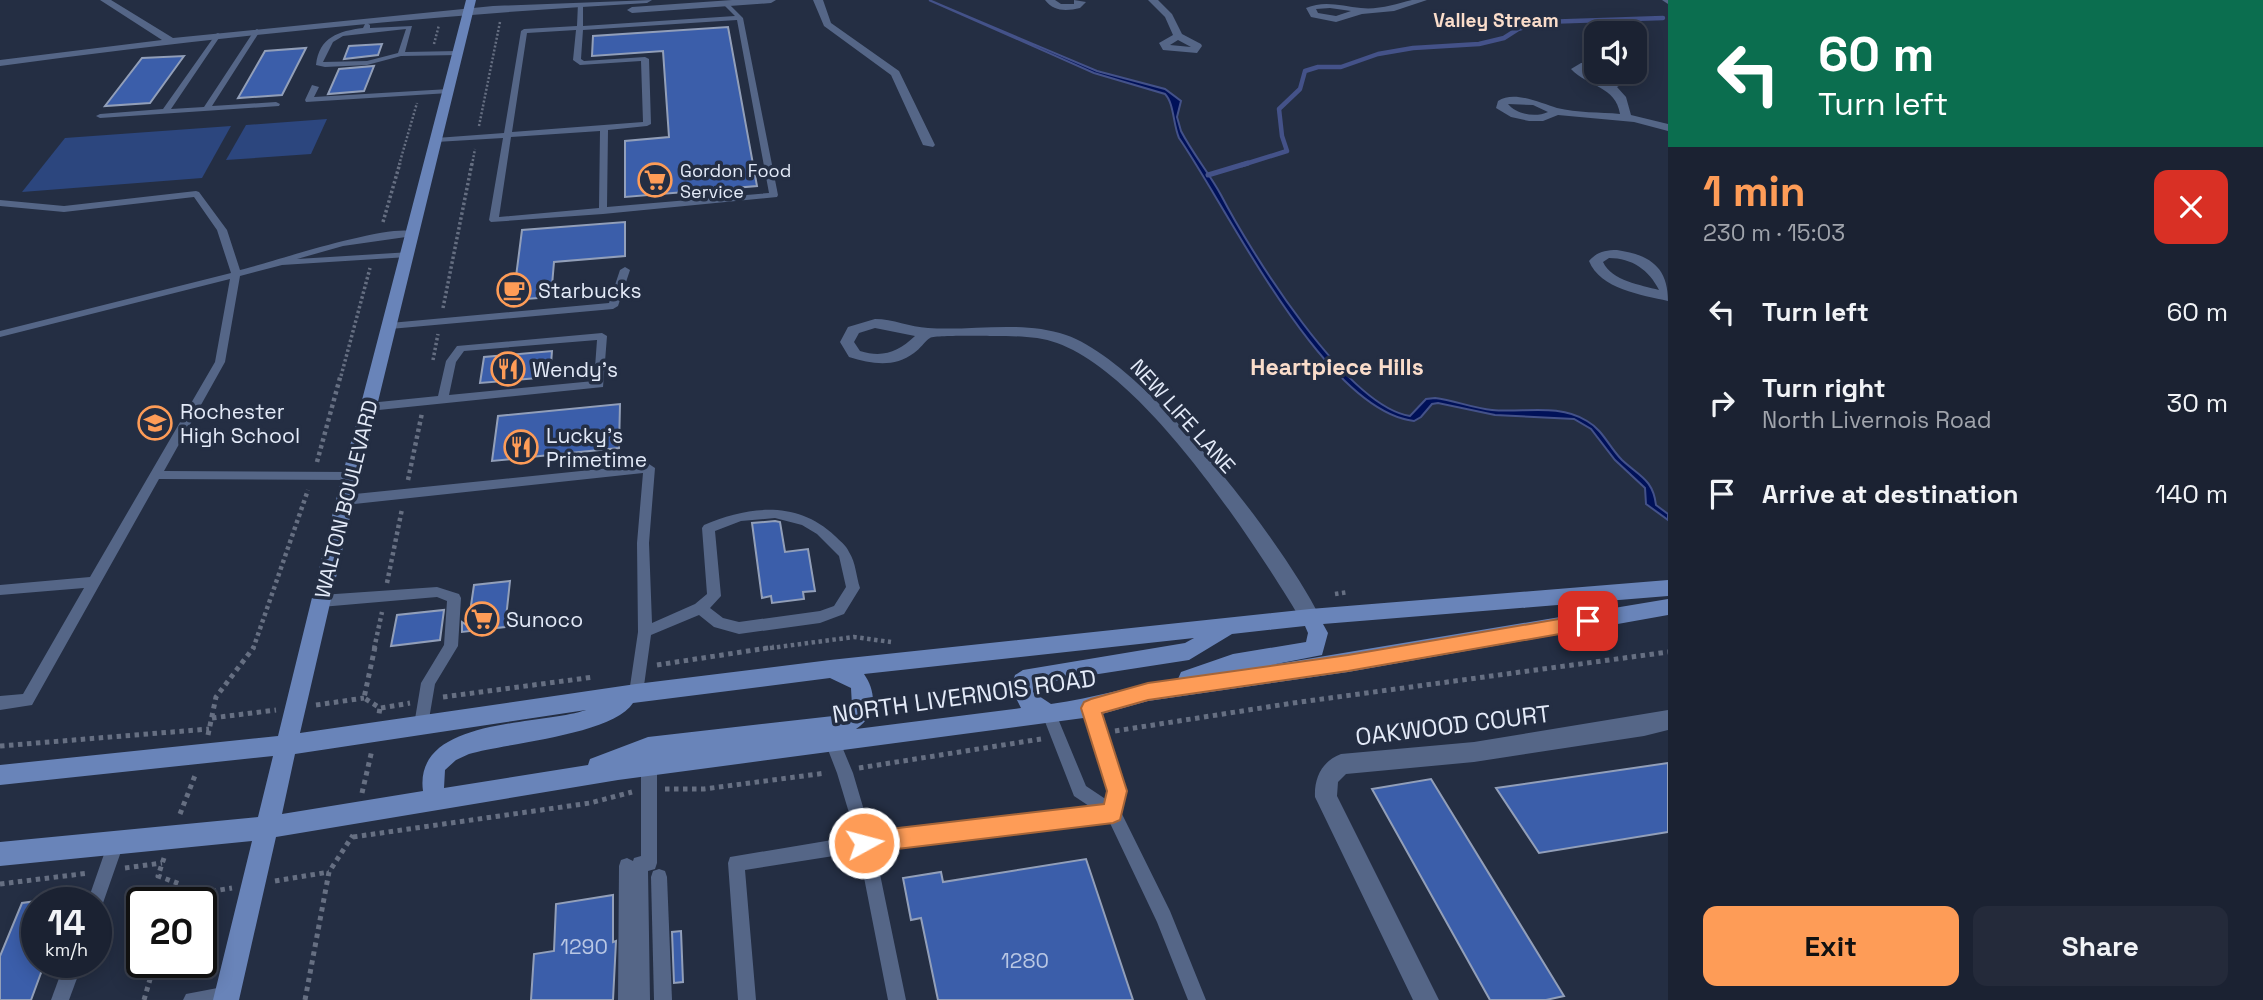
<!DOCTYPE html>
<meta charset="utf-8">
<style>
:root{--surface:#1b2232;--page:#242a3a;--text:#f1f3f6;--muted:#a0a4ac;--line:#393f4d;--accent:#fe9c57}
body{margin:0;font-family:"Space Grotesk",sans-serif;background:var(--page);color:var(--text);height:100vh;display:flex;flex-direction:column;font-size:26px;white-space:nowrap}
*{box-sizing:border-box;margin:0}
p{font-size:23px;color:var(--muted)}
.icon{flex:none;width:38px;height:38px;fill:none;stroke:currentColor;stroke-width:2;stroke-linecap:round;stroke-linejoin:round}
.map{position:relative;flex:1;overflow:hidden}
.drawer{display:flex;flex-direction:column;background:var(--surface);width:595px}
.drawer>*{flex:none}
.top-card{background:#0b6e4f;color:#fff;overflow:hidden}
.controls{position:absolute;left:1584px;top:21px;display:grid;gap:14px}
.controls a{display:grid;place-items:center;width:63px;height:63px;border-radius:14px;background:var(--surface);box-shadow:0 4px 18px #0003,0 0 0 2px var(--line);font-size:35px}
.speed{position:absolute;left:21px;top:887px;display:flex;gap:14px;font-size:35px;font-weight:700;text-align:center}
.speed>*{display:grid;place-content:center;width:91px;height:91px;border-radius:50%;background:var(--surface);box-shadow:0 4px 18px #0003,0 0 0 2px var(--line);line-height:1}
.speed small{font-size:18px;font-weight:400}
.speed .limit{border:4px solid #111;border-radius:10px;background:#fff;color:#111}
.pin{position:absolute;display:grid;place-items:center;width:60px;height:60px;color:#fff;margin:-30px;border-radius:14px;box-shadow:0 4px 10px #0006}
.me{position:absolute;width:77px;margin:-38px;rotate:83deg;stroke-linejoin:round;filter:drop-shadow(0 0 5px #0008)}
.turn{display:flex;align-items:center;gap:24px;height:147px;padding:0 35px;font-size:32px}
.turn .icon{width:91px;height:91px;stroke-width:2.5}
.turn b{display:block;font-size:49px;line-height:60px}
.round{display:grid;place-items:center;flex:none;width:74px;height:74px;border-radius:14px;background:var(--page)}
.head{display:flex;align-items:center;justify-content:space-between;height:119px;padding:0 35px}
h1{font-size:42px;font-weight:700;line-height:52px;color:var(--accent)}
.primary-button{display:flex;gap:14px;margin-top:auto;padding:14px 35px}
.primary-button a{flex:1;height:80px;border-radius:14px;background:var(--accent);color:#111;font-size:28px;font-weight:700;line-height:80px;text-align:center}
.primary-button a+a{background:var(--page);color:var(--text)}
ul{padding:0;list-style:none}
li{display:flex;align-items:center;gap:21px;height:91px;padding:0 35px}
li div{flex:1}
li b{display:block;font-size:26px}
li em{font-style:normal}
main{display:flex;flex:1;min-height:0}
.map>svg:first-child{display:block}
</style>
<main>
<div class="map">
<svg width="1668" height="1000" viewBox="0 0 1668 1000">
<rect width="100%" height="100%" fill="#242e43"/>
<g fill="#2c467e">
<polygon points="327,119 311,154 226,160 246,125"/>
<polygon points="231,126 202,178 22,192 65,138"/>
</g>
<path fill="#001159" stroke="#445289" stroke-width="2" d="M929,0L1097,71L1165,89L1181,101L1177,117L1181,131C1193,154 1209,173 1221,195C1250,251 1346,406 1410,416L1426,399L1435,398C1454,400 1472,408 1492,410C1523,413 1559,403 1587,421C1603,430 1609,447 1622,460C1639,476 1653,479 1656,505L1668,514V520L1646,504L1645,488L1615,460L1591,429L1574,419L1495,415L1438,403L1432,404L1421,417L1414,421C1324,411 1227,207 1179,138C1173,124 1174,103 1165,94L1094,73Z"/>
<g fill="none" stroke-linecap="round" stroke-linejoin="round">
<polyline stroke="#445289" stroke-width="4.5" points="1242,165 1287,151 1282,136 1279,109 1300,89 1305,71 1318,67 1341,67 1378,54 1413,48 1479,44 1504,38 1518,29 1543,22 1663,18"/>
<polyline stroke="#445289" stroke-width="5" points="1208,175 1248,163"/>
</g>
<g fill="#3b5eaa" stroke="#929fb9" stroke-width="2">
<polygon points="728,27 757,186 625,197 625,141 669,137 663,51 592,56 593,36"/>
<polygon points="382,44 378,55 344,59 349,46"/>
<polygon points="306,48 282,95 238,98 265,51"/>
<polygon points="184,56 150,103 105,106 142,58"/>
<polygon points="374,66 364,91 328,94 339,69"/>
<polygon points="625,222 625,256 554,262 551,297 513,300 522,230"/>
<polygon points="552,351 550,377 480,383 484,357"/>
<polygon points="620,404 619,448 492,461 498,416"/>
<polygon points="775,521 780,522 785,552 808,549 815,591 803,592 804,599 772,603 771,596 762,598 752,523"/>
<polygon points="510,581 505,627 462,632 462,622 468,626 474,585"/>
<polygon points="444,610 440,640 391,646 397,615"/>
<polygon points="1668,763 1668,832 1539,853 1496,788"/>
<polygon points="1431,779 1564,996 1546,1000 1490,1000 1372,789"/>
<polygon points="1086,859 1133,1000 938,1000 921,918 911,920 903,878 941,872 943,882"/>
<polygon points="613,895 613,942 616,941 613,1000 531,1000 534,954 554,951 556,904"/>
<polygon points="37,901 37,962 45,962 31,1000 0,1000 0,956 22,903"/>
<polygon points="681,931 683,982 674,983 672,932"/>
</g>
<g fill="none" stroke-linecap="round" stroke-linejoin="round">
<g stroke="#666f82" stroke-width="2.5" stroke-dasharray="2 2" stroke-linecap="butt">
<polyline points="434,44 439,25"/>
<polyline points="479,126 500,22"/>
<polyline points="399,165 417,103"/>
<polyline points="472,165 475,149"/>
</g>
<g stroke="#666f82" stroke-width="3.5" stroke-dasharray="2.5 2.5" stroke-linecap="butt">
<polyline points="383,222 400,163"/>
<polyline points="443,308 472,163"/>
<polyline points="433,360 438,334"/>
<polyline points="341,376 370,268"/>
</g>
<g stroke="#666f82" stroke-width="4.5" stroke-dasharray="3.5 3.5" stroke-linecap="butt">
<polyline points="317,462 341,374"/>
<polyline points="408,480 422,413"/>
<polyline points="387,583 402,509"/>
<polyline points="1335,594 1348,592"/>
<polyline points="253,649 308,490"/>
<polyline points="374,649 382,612"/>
<polyline points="763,649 854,637 891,642"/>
</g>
<g stroke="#666f82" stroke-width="5" stroke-dasharray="4.5 4.5" stroke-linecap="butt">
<polyline points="375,647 364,698 380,708 379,714"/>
<polyline points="657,665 774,647"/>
<polyline points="443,697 594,677"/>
<polyline points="316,705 364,698"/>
<polyline points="381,708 410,703"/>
<polyline points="212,718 276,710"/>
<polyline points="1115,731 1293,703 1668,652"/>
<polyline points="208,735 216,697 254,647"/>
<polyline points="0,746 209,729"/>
<polyline points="859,768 1041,739"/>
<polyline points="665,789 704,789 826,773"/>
<polyline points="362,793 372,750"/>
<polyline points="180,814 196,773"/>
<polyline points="353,837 590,803 632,792"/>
<polyline points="164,858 158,876 180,884 174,903"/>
<polyline points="125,868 162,863"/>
<polyline points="275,881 329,872"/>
<polyline points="0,884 89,873"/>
<polyline points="176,897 232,888"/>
<polyline points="144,1000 155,962"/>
<polyline points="305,1000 329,872 353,835"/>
</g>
<g fill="#556687" fill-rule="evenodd">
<path d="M578,3L583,4V26L735,16L724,5L729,4L743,18L778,195L777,197L603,214L491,222L489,220L503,138L436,142L432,140L436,138L504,133L521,31L524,29L577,26ZM737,20L769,193L607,207L608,130L647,126L651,124L649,59L645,57L584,61L581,59L583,30ZM576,30L573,60L580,65L641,61L643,122L512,132L527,33ZM600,131L599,208L499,217L511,137Z"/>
<path d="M367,23L370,25V28L412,26L405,52L458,51L462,53L458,55L401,56L367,65L325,67L316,65C319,37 339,31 363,28L365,24ZM406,29L398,53L367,61L323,62L333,42L343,36Z"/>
<polygon points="257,29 260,31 212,106 276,102 280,104 279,106 100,118 96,116 100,114 163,109 216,34 218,33 221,35 171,109 204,107 254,31"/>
<polygon points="312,85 319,87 314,97 449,89 453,91 449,93 306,102 305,100"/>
<path d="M196,191L199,192L227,230L240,270C270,263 396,220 418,233L413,236L343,246L297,259L411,252V256L408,257L282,265L240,276L225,362L164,471L351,472L357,476L351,480L159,479L32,705L0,710V696L23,694L84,588L0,595V585L90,577L215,362L230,279L0,337V331L231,273L217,230L194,197L64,212L0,206V200L64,206Z"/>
<polygon points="625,267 630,270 618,306 613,309 390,329 385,326 390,323 609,303 620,270"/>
<path d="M602,333L607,336L603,387L369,411L363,407L369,403L438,396L446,361L457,346ZM597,340L594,381L449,395L456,362L464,351Z"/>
<path d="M649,464L655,468L649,543L652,623L695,604L707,594L702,528L704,525C748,506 797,500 835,536C840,541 846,545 849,552C856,563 856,576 860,588L844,614L820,623L739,634L714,627L699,615L651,635L643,693L641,698L636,699L631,698L629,693L638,632L637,543L643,473L345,505L339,500L345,495ZM775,518L802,525L817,534L839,556L846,587L834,606L820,611L739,622L723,618L710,608L721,596L715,531L741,521Z"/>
<polygon points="437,587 459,594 461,598 458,646 435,684 428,725 426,730 421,732 416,730 414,725 421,683 444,645 447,601 437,597 321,607 316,605 314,601 316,597 321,595"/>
<polygon points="1091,701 1096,703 1098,708 1125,791 1121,812 1170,911 1206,1000 1188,1000 1157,922 1109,821 875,850 906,1000 888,1000 859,852 745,870 756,1000 738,1000 728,863 730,857 856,836 837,773 825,742 828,737 833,735 838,737 853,773 871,834 1092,808 1074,796 1042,714 1044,709 1049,707 1054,709 1086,786 1107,800 1109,791 1084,708 1086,703"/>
<polygon points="649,759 654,761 657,766 657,863 655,869 648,871 650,1000 618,1000 619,866 621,860 627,858 633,861 634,858 641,856 641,766 644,761"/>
<polygon points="116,835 122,837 124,843 103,903 101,909 96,911 96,903 87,903 110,837"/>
<polygon points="659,869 665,871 667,877 672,1000 654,1000 651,877 653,871"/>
<polygon points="65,962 83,962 69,1000 51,1000"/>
<polygon points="228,986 234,989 237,995 235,1000 183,1000 186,994"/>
</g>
<g fill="#556687" fill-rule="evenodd">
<path d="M100,0H111L173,38L493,6L652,0L647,3C431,15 215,37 0,66V60L162,40Z"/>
<polygon points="732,0 776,0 771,3 632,13 627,10 632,7"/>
<polygon points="813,0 823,0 831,23 899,71 935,145 933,147 923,145 891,75 824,26"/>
<path d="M1045,0H1055L1061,4H1074V0L1086,2L1080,8C1067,11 1054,12 1045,0Z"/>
<path d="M1148,0H1158L1172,14L1182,34L1201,44L1202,46L1197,53L1163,50L1159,43L1173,35L1165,17ZM1178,40L1191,47L1170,45Z"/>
<path d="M1412,0H1427L1394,11L1362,14L1336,22L1311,17L1306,8C1324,0 1342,6 1361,8C1378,10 1396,4 1412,0ZM1330,8L1351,11L1336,16L1318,13L1316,9Z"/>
<polygon points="1662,0 1668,0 1668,4"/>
<path d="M1596,62V68L1583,70L1608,83L1616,80L1611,72H1621L1627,81L1617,87L1626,97L1631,115L1668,124V131L1634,122L1558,115L1543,121H1529L1511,117L1496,108L1498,101C1514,90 1540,103 1557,108C1577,113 1600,112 1620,114C1616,86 1588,87 1571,69L1581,63ZM1508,104L1533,105L1548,112C1535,118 1516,114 1508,104Z"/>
<path d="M1617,250C1650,255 1668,267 1668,301C1642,295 1600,289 1589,261C1597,252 1605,250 1617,250ZM1609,258C1632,258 1649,270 1659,290C1641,285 1612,281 1603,262Z"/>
<path d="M875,319C893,319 910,327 928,328C974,331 1021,320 1066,335C1145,362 1282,541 1320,617L1317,623L1310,625L1303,623C1254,542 1146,375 1057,343C1038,336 1014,336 994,336C983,336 936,335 930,338C925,341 920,349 914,353C894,368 872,364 849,357L840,342L848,327ZM875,328L915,336C898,352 883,358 860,351L854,342L859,333Z"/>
<path d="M1668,710V730L1644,736L1474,762L1346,774L1338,782L1337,796L1439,1000H1413L1315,797C1314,778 1322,761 1341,754L1474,742Z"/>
</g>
<path fill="#6984b9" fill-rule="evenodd" d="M466,0H476L354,500L300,733L636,684L830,660L1310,609L1668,580V596L1323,624L1328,633L1322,655L1271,665L1668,599V615L1348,672L1148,701L1091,717L618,780L276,837L239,1000H213L252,841L0,866V842L258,817L273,756L0,785V765L278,736L336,500ZM1305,626L1308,633L1306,642L1233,654L1181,672L1178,679C1135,685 1094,698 1051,704L1033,692L1034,684L1189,660L1232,634ZM1194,638L1185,643L1023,670L1015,675L1011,688L1021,708L856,729C877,715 877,693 864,674ZM830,678L851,688L852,706L842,715L648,737L590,759L588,765L444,788L445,770L456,760L469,754C506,743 613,735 633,703ZM586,710C539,726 413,717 423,791L282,814L295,754Z"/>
</g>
<polygon fill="#fe9c57" stroke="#a56539" stroke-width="2" points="1588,614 1594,616 1597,621 1594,627 1588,629 1348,671 1148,700 1102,713 1127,791 1120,820 1113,823 864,853 857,850 854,843 857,836 864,832 1104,804 1107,791 1081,708 1084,702 1091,699 1148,683 1348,655"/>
<defs>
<symbol id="supermarket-ring" viewBox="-11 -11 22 22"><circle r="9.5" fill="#242e43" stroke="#fe9c57" stroke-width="1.5"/><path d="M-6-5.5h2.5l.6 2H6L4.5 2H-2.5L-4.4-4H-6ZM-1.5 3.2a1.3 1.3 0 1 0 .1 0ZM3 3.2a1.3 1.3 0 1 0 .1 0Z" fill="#fe9c57"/></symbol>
<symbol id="cafe-ring" viewBox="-11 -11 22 22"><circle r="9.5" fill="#242e43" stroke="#fe9c57" stroke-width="1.5"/><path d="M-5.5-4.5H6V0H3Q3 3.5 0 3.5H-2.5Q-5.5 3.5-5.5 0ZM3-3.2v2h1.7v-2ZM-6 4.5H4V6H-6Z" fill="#fe9c57"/></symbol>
<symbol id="restaurant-ring" viewBox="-11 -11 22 22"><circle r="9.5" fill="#242e43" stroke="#fe9c57" stroke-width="1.5"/><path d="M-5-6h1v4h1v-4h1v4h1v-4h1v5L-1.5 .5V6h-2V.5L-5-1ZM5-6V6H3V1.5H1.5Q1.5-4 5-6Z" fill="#fe9c57"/></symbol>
<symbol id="school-ring" viewBox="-11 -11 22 22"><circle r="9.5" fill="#242e43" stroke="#fe9c57" stroke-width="1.5"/><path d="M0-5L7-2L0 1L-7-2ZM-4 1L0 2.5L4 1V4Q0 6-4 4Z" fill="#fe9c57"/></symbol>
</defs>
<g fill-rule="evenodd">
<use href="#supermarket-ring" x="636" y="161" width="38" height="38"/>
<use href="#cafe-ring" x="495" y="271" width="38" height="38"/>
<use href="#restaurant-ring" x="489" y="350" width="38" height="38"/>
<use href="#school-ring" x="136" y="404" width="38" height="38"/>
<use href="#restaurant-ring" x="502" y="428" width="38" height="38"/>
<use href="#supermarket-ring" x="463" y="600" width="38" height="38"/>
</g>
<g text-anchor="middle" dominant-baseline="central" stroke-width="7" stroke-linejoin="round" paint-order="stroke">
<g font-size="18" fill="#e3eaf8" stroke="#242e43" text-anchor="start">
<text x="680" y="170">Gordon Food<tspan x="680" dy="21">Service</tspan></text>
</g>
<g font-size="19" font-weight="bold" fill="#faddcb" stroke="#242e43">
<text x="1496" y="20">Valley Stream</text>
</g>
<g font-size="21" fill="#e3eaf8" stroke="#242e43" text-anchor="start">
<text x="538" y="290">Starbucks</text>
<text x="532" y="369">Wendy's</text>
<text x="180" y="411">Rochester<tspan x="180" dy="24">High School</tspan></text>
<text x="546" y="435">Lucky's<tspan x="546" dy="24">Primetime</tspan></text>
<text x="506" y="619">Sunoco</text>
</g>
<g font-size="21" fill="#e3eaf8" stroke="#242e43">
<text transform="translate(1183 416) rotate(48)">NEW LIFE LANE</text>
<text transform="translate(346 499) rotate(-76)">WALTON BOULEVARD</text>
</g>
<g font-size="21" fill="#b9c7e4">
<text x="584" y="946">1290</text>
<text x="1025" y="960">1280</text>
</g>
<g font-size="23" font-weight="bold" fill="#faddcb" stroke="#242e43">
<text x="1337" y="367">Heartpiece Hills</text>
</g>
<g font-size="24" fill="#e3eaf8" stroke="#242e43">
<text transform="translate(964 696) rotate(-8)">NORTH LIVERNOIS ROAD</text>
<text transform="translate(1453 725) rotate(-7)">OAKWOOD COURT</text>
</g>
</g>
</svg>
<div class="controls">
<a><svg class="icon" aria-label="sound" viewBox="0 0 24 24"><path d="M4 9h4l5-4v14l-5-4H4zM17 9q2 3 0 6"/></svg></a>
</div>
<div class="speed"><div>14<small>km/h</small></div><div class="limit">20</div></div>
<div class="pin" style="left:1588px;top:621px;background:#d93025"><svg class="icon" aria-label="arrive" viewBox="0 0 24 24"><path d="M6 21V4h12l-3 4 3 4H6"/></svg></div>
<svg class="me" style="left:864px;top:843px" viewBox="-20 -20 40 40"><circle r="17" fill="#fe9c57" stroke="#fff" stroke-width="3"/><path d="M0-11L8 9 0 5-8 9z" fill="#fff"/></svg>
</div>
<section class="drawer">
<div class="top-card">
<div class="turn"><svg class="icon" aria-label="left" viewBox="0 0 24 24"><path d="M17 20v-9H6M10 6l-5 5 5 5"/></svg><div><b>60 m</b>Turn left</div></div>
</div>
<div class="head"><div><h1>1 min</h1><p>230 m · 15:03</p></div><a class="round" style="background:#d93025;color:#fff"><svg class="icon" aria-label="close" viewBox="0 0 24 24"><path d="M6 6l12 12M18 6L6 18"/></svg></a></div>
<ul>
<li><svg class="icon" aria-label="left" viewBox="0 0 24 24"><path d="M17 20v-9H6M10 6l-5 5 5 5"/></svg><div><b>Turn left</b></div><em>60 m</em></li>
<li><svg class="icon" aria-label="right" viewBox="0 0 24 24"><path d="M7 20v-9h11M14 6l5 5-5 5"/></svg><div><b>Turn right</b><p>North Livernois Road</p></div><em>30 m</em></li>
<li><svg class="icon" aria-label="arrive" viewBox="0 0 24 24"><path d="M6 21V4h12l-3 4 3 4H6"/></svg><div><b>Arrive at destination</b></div><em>140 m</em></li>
</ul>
<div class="primary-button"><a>Exit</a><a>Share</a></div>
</section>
</main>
